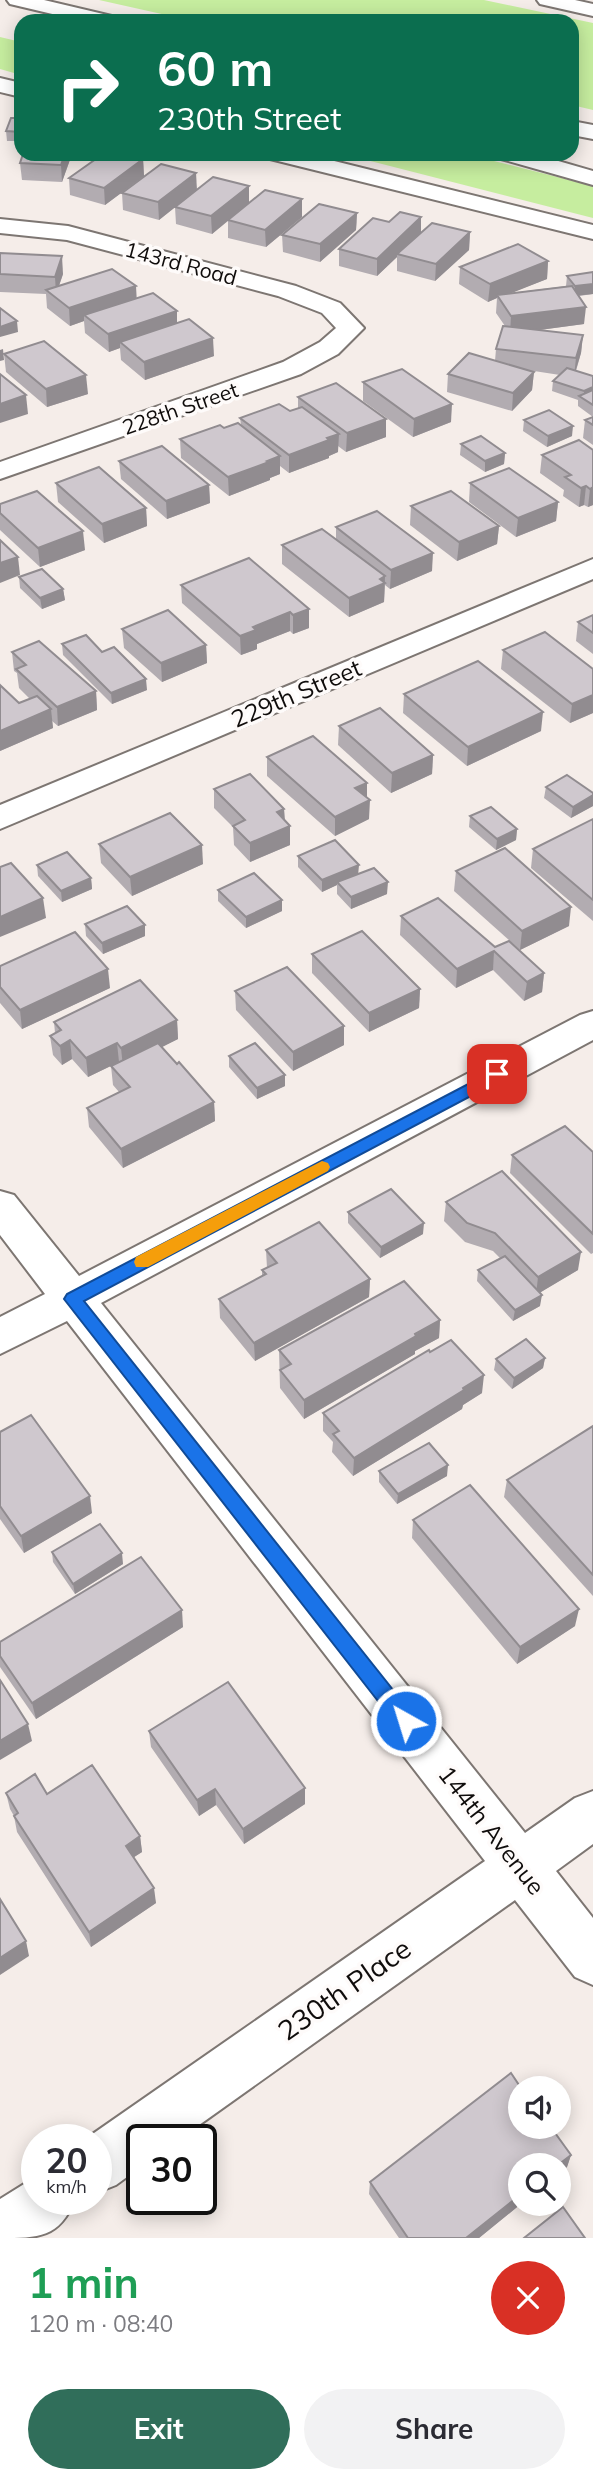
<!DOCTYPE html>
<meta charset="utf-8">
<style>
:root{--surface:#fff;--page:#f2f2f3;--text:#2b2b33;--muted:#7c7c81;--accent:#306e5a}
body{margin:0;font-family:Mulish,sans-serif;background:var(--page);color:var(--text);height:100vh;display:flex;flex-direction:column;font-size:26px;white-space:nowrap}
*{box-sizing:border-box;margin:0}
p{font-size:23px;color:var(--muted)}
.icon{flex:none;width:38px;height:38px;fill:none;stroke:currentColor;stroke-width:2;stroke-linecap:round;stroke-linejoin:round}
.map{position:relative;height:2238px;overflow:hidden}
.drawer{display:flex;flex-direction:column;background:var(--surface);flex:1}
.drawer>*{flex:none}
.hud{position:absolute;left:14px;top:14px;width:565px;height:147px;border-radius:21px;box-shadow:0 4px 18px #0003;background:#0b6e4f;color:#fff;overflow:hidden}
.buttons{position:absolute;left:508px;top:2076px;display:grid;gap:14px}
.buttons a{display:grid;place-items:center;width:63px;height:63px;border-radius:50%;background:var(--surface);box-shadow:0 4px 18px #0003;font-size:35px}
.speed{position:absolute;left:21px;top:2124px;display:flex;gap:14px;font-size:35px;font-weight:700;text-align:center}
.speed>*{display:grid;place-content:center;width:91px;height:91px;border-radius:50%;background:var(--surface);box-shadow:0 4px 18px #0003;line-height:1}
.speed small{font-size:18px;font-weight:400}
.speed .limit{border:4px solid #111;border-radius:10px;background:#fff;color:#111}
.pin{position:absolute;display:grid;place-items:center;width:60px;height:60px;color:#fff;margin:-30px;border-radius:14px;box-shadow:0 4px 10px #0006}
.me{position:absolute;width:77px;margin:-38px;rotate:321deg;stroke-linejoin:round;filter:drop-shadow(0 0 5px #0008)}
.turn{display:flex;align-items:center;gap:24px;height:147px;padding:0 28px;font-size:32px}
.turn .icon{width:91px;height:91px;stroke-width:2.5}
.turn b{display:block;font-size:49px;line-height:60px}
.round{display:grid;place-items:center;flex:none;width:74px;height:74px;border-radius:37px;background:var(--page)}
.headline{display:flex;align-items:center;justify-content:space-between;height:119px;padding:0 28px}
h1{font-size:42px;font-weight:700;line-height:52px;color:#1e9e55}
.button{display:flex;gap:14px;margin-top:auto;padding:14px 28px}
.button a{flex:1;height:80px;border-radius:42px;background:var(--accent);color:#fff;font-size:28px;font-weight:700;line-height:80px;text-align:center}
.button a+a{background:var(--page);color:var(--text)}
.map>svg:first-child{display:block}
</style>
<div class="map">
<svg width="593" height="2238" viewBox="0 0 593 2238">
<rect width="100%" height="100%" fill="#f5ede9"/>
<g fill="#c6ed9f">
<polygon points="99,0 484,0 593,23 593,110 572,105 572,21 193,21"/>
<polygon points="0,37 21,42 21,75 0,69"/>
<polygon points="343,154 466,154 593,186 593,218"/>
</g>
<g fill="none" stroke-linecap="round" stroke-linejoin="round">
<defs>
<g id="street">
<polygon points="0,219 68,226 296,286 340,303 364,328 338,354 301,374 0,479 0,462 283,362 320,342 336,328 322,313 278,296 67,240 0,233"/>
<polygon points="593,559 593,579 0,829 0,805"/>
<polygon points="593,1011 593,1040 101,1303 525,1833 575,1798 593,1791 593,1844 556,1871 593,1918 593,1985 575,1977 515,1900 178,2140 142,2140 142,2166 116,2185 96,2193 96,2140 84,2140 485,1861 67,1321 0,1354 0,1317 45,1294 0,1235 0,1191 14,1195 79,1276 580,1015"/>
<path d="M37,2176V2200H75C59,2238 39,2238 0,2238V2199Z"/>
</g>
<g id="primary">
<polygon points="537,0 575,0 593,4 593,16 540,4"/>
<polygon points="0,78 21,83 21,97 0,92"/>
<polygon points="267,154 306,154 593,225 593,239 270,159"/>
</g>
<g id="highway">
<polygon points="7,0 44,0 116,17 119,21 82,21 10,4"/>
<polygon points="572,121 593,125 593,139 572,135"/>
<polygon points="498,154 534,154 593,171 593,185 501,159"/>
</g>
</defs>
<use href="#street" stroke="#7d7672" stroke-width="4"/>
<use href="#primary" stroke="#7d7672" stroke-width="4"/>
<use href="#highway" stroke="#7d7672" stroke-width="4"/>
<use href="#street" fill="#fff" fill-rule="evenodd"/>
<use href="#primary" fill="#fff" fill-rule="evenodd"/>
<use href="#highway" fill="#fff" fill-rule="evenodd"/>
</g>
<g fill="#b2acb1">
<polygon points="21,118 21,141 7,141 6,131"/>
<polygon points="23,154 72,154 62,182 22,180 20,163"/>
<polygon points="85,154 126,154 143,159 144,176 105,205 70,195 69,178 94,160 85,158"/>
<polygon points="249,186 249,203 302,217 266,247 228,238 228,221 212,234 176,224 175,207 159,220 123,210 122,193"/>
<polygon points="357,213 356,230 320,262 283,252 282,235"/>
<polygon points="421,217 421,233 470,232 469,250 435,281 397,271 397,257 377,276 339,266 339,249 389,222"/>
<polygon points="0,253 63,274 59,286 137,298 177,311 177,323 214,356 145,380 121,360 120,348 109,352 85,333 84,321 70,326 47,308 46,294 0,292"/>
<polygon points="548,261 547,279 510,293 566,286 567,276 593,272 593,294 579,296 584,324 539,330 583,335 581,353 576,371 593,376 593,417 578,406 578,400 552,391 553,381 560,375 534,371 532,390 512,411 447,392 448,374 495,361 496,349 505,326 496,313 497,298 488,302 459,284 460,267"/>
<polygon points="4,354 88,394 47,407 6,372"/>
<polygon points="363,382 451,422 413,437 363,401"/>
<polygon points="298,397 386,419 386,437 346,452 338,446 338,452 329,456 329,458 289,473 280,466 280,474 270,478 270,480 229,496 181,458 180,439 224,428 241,425 240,418 290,411 298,408"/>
<polygon points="593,417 593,445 583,438 585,420"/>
<polygon points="524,420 572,436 547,447 523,431"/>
<polygon points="461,444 505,453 504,464 485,472 460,455"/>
<polygon points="593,450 593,505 588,507 584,505 579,507 563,496 564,490 540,473 542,455"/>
<polygon points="119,461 209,485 210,503 167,519 121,479"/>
<polygon points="56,483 146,508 147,526 104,543 58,502"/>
<polygon points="470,483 558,502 556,521 516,537 469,502"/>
<polygon points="0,504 85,550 40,567 0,530"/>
<polygon points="411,506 499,526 497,544 457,561 410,525"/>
<polygon points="336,527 432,571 390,589 385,585 384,602 349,617 282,564 282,545 336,539"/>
<polygon points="249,558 309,628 293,634 290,631 257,644 257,649 241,655 182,603 181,585"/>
<polygon points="19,577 63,589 65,600 42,609 20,588"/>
<polygon points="593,615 593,654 576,641 578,622"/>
<polygon points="122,629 206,645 207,663 162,682 124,648"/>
<polygon points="62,644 102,652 147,690 112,704 63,655"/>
<polygon points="503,650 593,669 593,713 570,723 501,669"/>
<polygon points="12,652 96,691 97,710 58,726 52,721 53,728 0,751 0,685 19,703 30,699 19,688 17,673 14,671"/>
<polygon points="404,694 541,731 467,766 403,713"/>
<polygon points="339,726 433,755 432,774 391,793 338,745"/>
<polygon points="267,757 367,783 367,798 369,819 335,836 267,776"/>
<polygon points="546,787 593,793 593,806 571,818 544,798"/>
<polygon points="214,789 284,809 285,820 290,845 250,862 234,845 233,827 214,808"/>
<polygon points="470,816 517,829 516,840 496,850 469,827"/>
<polygon points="593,819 593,921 531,868 533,849"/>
<polygon points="99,844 203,864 132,896 101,863"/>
<polygon points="298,856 358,874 387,894 351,909 337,894 337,885 322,892 298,867"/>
<polygon points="37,865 91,878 92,889 62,902 38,876"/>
<polygon points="456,871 569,926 520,950 454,891"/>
<polygon points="218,890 282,911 246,928 218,901"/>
<polygon points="401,916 495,947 544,973 542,992 524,1001 493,970 456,988 400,935"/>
<polygon points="85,924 145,925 145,936 103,954 86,936"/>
<polygon points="312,954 420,989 419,1008 369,1032 312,973"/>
<polygon points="0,966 110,988 22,1029 0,1003"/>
<polygon points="235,991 344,1045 293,1071 236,1010"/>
<polygon points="177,1020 178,1039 161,1047 214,1102 215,1121 123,1168 89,1127 87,1108 119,1092 113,1085 111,1066 119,1062 88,1077 72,1059 62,1065 53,1055 50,1036 55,1033 54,1022"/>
<polygon points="229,1056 285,1075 285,1086 257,1099 229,1067"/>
<polygon points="593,1152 593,1253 591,1254 510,1173 512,1155"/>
<polygon points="446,1202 578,1270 539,1293 540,1306 513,1321 477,1281 478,1270 500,1258 493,1251 465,1242 444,1221"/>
<polygon points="348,1212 423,1234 380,1258 348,1223"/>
<polygon points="266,1250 370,1279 369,1297 255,1361 220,1318 219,1299 262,1276 262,1270 267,1268"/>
<polygon points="440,1320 439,1338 415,1351 415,1354 304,1419 280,1388 279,1350"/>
<polygon points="430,1352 482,1393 463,1405 462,1409 353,1476 332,1452 333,1442 323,1431 323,1413"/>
<polygon points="545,1358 543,1368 512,1389 494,1370 496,1359"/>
<polygon points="593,1426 593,1596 504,1497 507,1480"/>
<polygon points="0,1432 92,1513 24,1553 0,1519"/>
<polygon points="379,1471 447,1476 397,1504 379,1482"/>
<polygon points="413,1520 575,1626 517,1664 412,1538"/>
<polygon points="52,1552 123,1564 75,1594 53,1562"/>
<polygon points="183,1627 36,1719 0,1667 0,1642"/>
<polygon points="149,1731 305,1804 244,1844 216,1805 199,1816 151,1747"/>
<polygon points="6,1793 47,1794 140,1836 142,1852 134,1857 156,1903 91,1947 17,1832 14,1816 10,1809"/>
<polygon points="571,2155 567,2167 558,2174 558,2165 522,2203 479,2238 399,2238 369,2194 370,2182"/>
</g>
<g fill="#918c90">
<polygon points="65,154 72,154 62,182 61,165"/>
<polygon points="143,159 144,176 105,205 104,188"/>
<polygon points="196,173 197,190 159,220 158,202"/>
<polygon points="249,186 249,203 212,234 211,216"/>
<polygon points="302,199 302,217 266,247 265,230"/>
<polygon points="357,213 356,230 320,262 320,244"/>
<polygon points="421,217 421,235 397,254 397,257 377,276 377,259"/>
<polygon points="470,232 469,250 435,281 436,264"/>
<polygon points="62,256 63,274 56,294 55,277"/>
<polygon points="548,261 547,279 499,298 497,295 497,298 488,302 490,284"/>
<polygon points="593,284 593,294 574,296 575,286"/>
<polygon points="136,286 137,304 84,315 84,321 70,326 69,308"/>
<polygon points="586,307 584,324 510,334 511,316"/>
<polygon points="177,311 177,329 120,342 120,348 109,352 108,334"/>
<polygon points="17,321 18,332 0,337 0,327"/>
<polygon points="583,335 581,353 574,376 576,358"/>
<polygon points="213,338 214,356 145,380 144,362"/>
<polygon points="3,349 4,360 0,361 0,350"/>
<polygon points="534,372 532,390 512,411 513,393"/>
<polygon points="86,375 88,394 47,407 46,389"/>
<polygon points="593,387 593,397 584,399 584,391"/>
<polygon points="26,395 28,414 0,423 0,404"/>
<polygon points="452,404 451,422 413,437 414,419"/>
<polygon points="386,419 386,437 346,452 347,433"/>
<polygon points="573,426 572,436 547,447 548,436"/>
<polygon points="339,434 338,452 329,456 329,458 289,473 289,455"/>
<polygon points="505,453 504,464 485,472 485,461"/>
<polygon points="280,456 280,474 270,478 270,480 229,496 228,477"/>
<polygon points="209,485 210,503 167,519 166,501"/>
<polygon points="586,486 584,505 579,507 581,488"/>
<polygon points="593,487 593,505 588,507 590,489"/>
<polygon points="558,502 556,521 516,537 518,518"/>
<polygon points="146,508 147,526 104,543 102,524"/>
<polygon points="499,526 497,544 457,561 459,542"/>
<polygon points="83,531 85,550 40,567 38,548"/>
<polygon points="433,553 432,571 390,589 391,570"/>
<polygon points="18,557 20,575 0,583 0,563"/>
<polygon points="385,576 384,602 349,617 349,598"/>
<polygon points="63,589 65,600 42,609 40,598"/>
<polygon points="309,609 309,628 293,634 293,615"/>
<polygon points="290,612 290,631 257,644 257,649 241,655 240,636 253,627"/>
<polygon points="206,645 207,663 162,682 161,663"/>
<polygon points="146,679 147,690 112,704 111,693"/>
<polygon points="96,691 97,710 58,726 57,707"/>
<polygon points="593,695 593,713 570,723 572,704"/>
<polygon points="51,709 53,728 0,751 0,731"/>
<polygon points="543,712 541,731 467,766 468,747"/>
<polygon points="433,755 432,774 391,793 392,773"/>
<polygon points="367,783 367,802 370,800 369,819 335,836 335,817 355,788"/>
<polygon points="593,795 593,806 571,818 573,807"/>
<polygon points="284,809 285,828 290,826 290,845 250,862 250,843 277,812"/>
<polygon points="517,829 516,840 496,850 497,839"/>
<polygon points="202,845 203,864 132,896 130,877"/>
<polygon points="359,865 358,876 337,882 337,885 322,892 322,880"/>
<polygon points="91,878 92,889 62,902 61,891"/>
<polygon points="388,882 387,894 351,909 351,897"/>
<polygon points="43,898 46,918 0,937 0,917"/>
<polygon points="282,900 282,911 246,928 246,917"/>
<polygon points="571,907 569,926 520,950 522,931"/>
<polygon points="145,925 145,936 103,954 102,943"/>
<polygon points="494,951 493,970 456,988 457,969"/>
<polygon points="108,969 110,988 22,1029 20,1010"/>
<polygon points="544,973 542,992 524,1001 527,982"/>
<polygon points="420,989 419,1008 369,1032 369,1013"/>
<polygon points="177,1020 178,1039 123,1067 121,1048"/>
<polygon points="344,1026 344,1045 293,1071 293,1052"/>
<polygon points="70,1040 72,1059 62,1065 60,1046"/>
<polygon points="117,1043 119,1062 88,1077 86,1058"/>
<polygon points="285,1075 285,1086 257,1099 257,1088"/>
<polygon points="214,1102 215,1121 123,1168 121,1149"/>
<polygon points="424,1223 423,1234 380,1258 381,1247"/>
<polygon points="581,1252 578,1270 536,1295 538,1277"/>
<polygon points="370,1279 369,1297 255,1361 254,1343"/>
<polygon points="542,1295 540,1306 513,1321 515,1310"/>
<polygon points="440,1320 439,1338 415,1351 415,1354 304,1419 304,1400"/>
<polygon points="545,1358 543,1368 512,1389 514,1378"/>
<polygon points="484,1375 482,1393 463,1405 462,1409 353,1476 354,1458"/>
<polygon points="448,1465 447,1476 397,1504 398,1494"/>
<polygon points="90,1496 92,1513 24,1553 21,1536"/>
<polygon points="122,1553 123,1564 75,1594 73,1584"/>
<polygon points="579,1609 575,1626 517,1664 520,1647"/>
<polygon points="182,1610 183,1627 36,1719 32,1703"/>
<polygon points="28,1724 32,1741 0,1760 0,1741"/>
<polygon points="305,1788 305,1804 244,1844 243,1829"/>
<polygon points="215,1789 216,1805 199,1816 197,1800"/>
<polygon points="140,1836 142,1852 128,1861 126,1846"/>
<polygon points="154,1888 156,1903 91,1947 89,1932"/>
<polygon points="26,1941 29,1956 0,1975 0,1958"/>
<polygon points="571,2155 567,2167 558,2174 558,2165"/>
<polygon points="520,2195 520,2203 522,2203 479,2238 466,2238"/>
</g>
<g fill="#cfc8ce" stroke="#918c90" stroke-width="2">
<polygon points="11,118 21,118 21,132 6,131"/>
<polygon points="23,154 65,154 61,165 20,163"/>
<polygon points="103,154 126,154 143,159 104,188 69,178"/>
<polygon points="161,164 196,173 158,202 122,193"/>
<polygon points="213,177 249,186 211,216 175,207"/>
<polygon points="265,190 302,199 265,230 228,220"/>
<polygon points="319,204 357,213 320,244 282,235"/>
<polygon points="400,212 421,217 377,259 339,249 373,218 389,222"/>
<polygon points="432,223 470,232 436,264 397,254"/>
<polygon points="518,244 548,261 490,284 460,267"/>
<polygon points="0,253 62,256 55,277 0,274"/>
<polygon points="112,269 136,286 69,308 46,290"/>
<polygon points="593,272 593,284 575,286 567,276"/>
<polygon points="572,286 586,307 511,316 497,295"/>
<polygon points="153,293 177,311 108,334 84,315"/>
<polygon points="0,308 17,321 0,327"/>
<polygon points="189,319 213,338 144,362 120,342"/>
<polygon points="503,326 583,335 576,358 496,349"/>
<polygon points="44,341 86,375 46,389 4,354"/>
<polygon points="469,353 534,372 513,393 448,374"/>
<polygon points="567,368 593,376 593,387 584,391 553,381"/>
<polygon points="402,369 452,404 414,419 363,382"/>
<polygon points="0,374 26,395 0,404"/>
<polygon points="336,383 386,419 347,433 298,397"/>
<polygon points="593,390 593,405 579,396"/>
<polygon points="279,404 290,411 302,407 339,434 327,438 329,440 289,455 240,418"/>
<polygon points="549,410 573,426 548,436 524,420"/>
<polygon points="593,417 593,425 585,420"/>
<polygon points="238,423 280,456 267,461 269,462 228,477 180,439 220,425 224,428"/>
<polygon points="481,436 505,453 485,461 461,444"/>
<polygon points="579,440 593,450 593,487 590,489 586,486 581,488 565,477 571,475 542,455"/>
<polygon points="162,446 209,485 166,501 119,461"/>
<polygon points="99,467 146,508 102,524 56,483"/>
<polygon points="509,468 558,502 518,518 470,483"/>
<polygon points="37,491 83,531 38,548 0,513 0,504"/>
<polygon points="451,491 499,526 459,542 411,506"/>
<polygon points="377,511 433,553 391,570 336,527"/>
<polygon points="322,529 385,576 380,579 385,583 349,598 282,545"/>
<polygon points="0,540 18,557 0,563"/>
<polygon points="249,558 309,609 293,615 290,612 253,627 256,630 240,636 181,585"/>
<polygon points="42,569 63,589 40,598 19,577"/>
<polygon points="168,610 206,645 161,663 122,629"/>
<polygon points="593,615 593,633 578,622"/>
<polygon points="545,632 593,669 593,695 572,704 503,650"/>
<polygon points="86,635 102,652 114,647 146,679 111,693 62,644"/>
<polygon points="39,641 96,691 57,707 16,669 26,665 12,652"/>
<polygon points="478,661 543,712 468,747 404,694"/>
<polygon points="0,685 19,703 37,696 51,709 0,731"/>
<polygon points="380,708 433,755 392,773 339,726"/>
<polygon points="313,736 367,783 355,788 370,800 335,817 267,757"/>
<polygon points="250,774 284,809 277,812 290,826 250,843 233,826 245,820 214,789"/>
<polygon points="567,775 593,793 593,795 573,807 546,787"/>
<polygon points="491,807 517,829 497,839 470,816"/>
<polygon points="170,813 202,845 130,877 99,844"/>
<polygon points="593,819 593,900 533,849"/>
<polygon points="335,840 359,865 322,880 298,856"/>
<polygon points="505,848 571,907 522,931 456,871"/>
<polygon points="67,852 91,878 61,891 37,865"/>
<polygon points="11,863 43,898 0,917 0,867"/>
<polygon points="374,868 388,882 351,897 337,882"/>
<polygon points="254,873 282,900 246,917 218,890"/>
<polygon points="438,898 495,947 509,941 544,973 527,982 494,951 457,969 401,916"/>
<polygon points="127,906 145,925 102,943 85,924"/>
<polygon points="362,931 420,989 369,1013 312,954"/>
<polygon points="75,932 108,969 20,1010 0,987 0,966"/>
<polygon points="287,967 344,1026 293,1052 235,991"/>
<polygon points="140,980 177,1020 121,1048 117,1043 86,1058 70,1040 60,1046 50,1036 61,1030 54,1022"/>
<polygon points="158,1043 177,1064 179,1062 214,1102 121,1149 87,1108 130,1087 111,1066"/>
<polygon points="255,1043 285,1075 257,1088 229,1056"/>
<polygon points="565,1126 593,1152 593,1234 512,1155"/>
<polygon points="502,1171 581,1252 538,1277 495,1233 467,1223 446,1202"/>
<polygon points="391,1189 424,1223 381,1247 348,1212"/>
<polygon points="319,1222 370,1279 254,1343 219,1299 266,1274 262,1270 277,1263 266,1250"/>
<polygon points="505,1256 542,1295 515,1310 478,1270"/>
<polygon points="404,1281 440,1320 415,1334 416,1336 304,1400 280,1370 291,1364 279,1350"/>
<polygon points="526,1339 545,1358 514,1378 496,1359"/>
<polygon points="451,1340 484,1375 463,1388 464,1390 354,1458 333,1434 339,1431 323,1413 429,1350 430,1352"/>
<polygon points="31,1415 90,1496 21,1536 0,1506 0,1432"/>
<polygon points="593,1426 593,1575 507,1480"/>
<polygon points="429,1443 448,1465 398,1494 379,1471"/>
<polygon points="470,1485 579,1609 520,1647 413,1520"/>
<polygon points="100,1524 122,1553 73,1584 52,1552"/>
<polygon points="141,1557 182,1610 32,1703 0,1656 0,1642"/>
<polygon points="0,1680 28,1724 0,1741"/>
<polygon points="228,1682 305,1788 243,1829 215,1789 197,1800 149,1731"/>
<polygon points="92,1765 140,1836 126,1846 154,1888 89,1932 14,1816 18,1813 6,1793 35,1774 47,1794"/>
<polygon points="0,1899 26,1941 0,1958"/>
<polygon points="511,2073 521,2088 520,2088 520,2126 550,2126 571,2155 558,2165 520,2165 520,2195 466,2238 408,2238 370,2182"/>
<polygon points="563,2207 585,2238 524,2238"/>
</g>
<polygon fill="#1a73e8" stroke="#114b97" stroke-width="2" points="497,1069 505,1074 503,1079 84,1301 413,1715 416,1721 413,1728 406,1730 399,1728 64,1299 67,1294"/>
<polygon fill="#f59e0b" points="322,1161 328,1163 330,1167 328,1171 148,1267 136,1267 134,1262 136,1257"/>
<g text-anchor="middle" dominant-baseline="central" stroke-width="7" stroke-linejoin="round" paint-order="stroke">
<g font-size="21" fill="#0f0c0b" stroke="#fefbfa">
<text transform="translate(181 263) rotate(15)">143rd Road</text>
<text transform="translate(180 408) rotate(-19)">228th Street</text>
</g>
<g font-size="24" fill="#0f0c0b" stroke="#fefbfa">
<text transform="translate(296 693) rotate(-23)">229th Street</text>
<text transform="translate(492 1830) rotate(52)">144th Avenue</text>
</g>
<g font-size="28" fill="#0f0c0b" stroke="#fefbfa">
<text transform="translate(344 1989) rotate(-35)">230th Place</text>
</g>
</g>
</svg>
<div class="buttons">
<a><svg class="icon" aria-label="sound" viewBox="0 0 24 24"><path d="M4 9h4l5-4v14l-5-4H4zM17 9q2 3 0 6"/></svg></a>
<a><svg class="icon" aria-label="search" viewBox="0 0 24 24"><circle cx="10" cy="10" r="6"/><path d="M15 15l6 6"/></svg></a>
</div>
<div class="speed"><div>20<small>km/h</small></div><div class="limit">30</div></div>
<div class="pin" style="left:497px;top:1074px;background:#d93025"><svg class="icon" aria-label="arrive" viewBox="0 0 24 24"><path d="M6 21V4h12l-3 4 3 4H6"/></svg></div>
<svg class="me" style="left:406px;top:1721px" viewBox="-20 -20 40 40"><circle r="17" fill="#1a73e8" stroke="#fff" stroke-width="3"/><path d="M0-11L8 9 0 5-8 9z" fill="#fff"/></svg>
<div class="hud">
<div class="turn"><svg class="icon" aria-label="right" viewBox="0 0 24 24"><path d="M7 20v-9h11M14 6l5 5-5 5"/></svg><div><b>60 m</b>230th Street</div></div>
</div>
</div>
<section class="drawer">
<div class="headline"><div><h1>1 min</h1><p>120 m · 08:40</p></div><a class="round" style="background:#d93025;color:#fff"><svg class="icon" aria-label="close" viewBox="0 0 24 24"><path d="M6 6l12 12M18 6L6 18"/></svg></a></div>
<div class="button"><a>Exit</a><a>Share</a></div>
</section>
